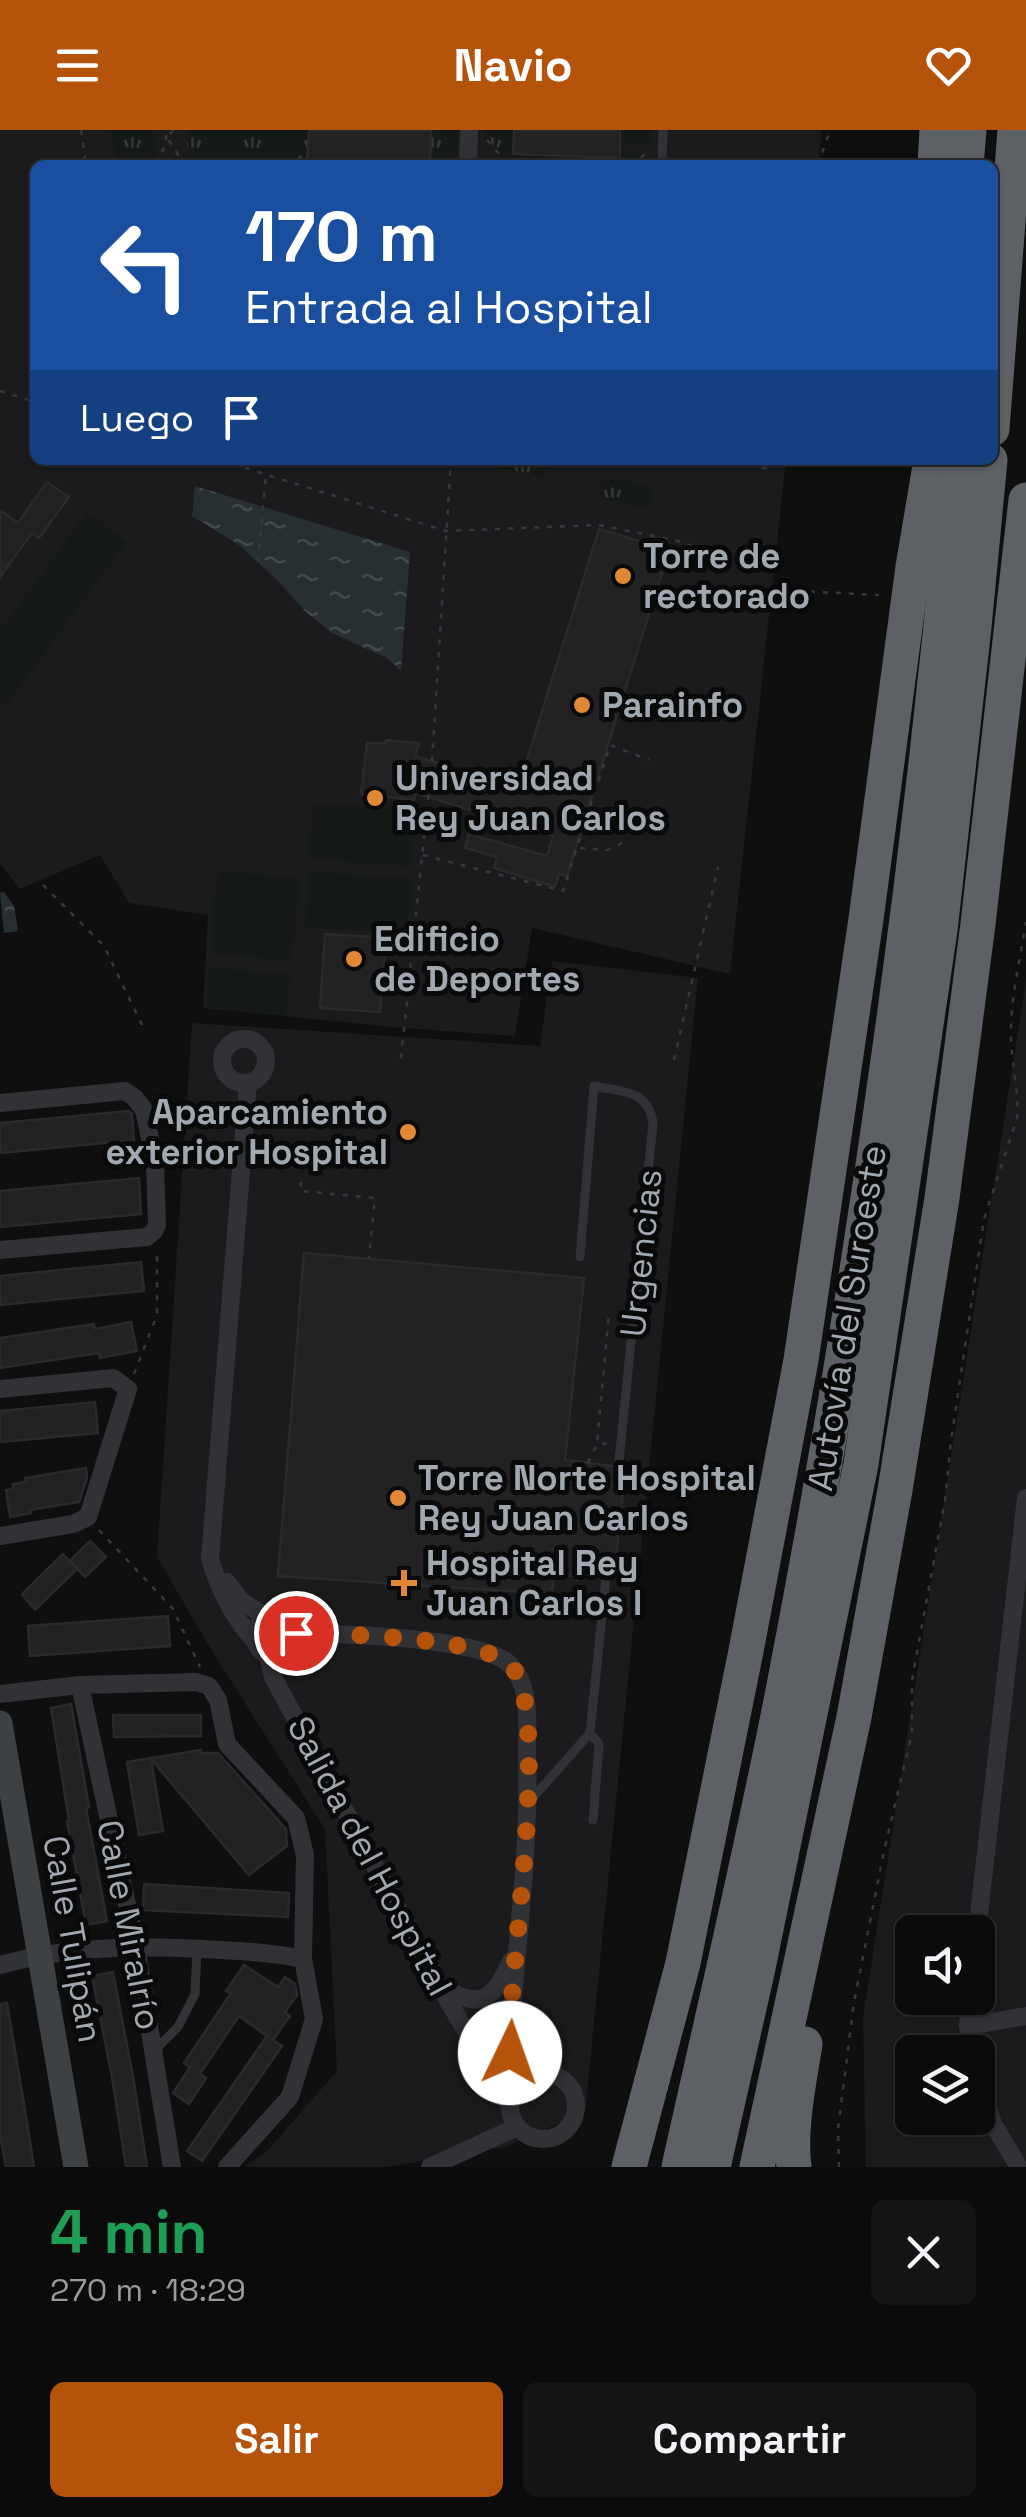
<!DOCTYPE html>
<html lang="es">
<meta charset="utf-8">
<style>
:root{--surface:#0b0b0c;--page:#141415;--text:#f1f3f6;--muted:#9a9b9d;--line:#2b2b2d;--accent:#b45309}
body{margin:0;font-family:"Space Grotesk",sans-serif;background:var(--page);color:var(--text);height:100vh;display:flex;flex-direction:column;font-size:38px;white-space:nowrap}
*{box-sizing:border-box;margin:0}
p{font-size:32px;color:var(--muted)}
.icon{flex:none;width:55px;height:55px;fill:none;stroke:currentColor;stroke-width:2;stroke-linecap:round;stroke-linejoin:round}
.map{position:relative;height:2037px;overflow:hidden}
.sheet{display:flex;flex-direction:column;background:var(--surface);flex:1}
.sheet>*{flex:none}
.banner{position:absolute;left:30px;top:30px;width:968px;height:305px;border-radius:15px;box-shadow:0 2px 8px #0004,0 0 0 2px var(--line);background:#1a4fa0;color:#fff;overflow:hidden}
.buttons{position:absolute;left:895px;top:1785px;display:grid;gap:20px}
.buttons a{display:grid;place-items:center;width:100px;height:100px;border-radius:15px;background:var(--surface);box-shadow:0 2px 8px #0004,0 0 0 2px var(--line);font-size:50px}
.pin{position:absolute;display:grid;place-items:center;width:85px;height:85px;color:#fff;margin:-42px;border:5px solid #fff;border-radius:50%;box-shadow:0 2px 10px #0007}
.me{position:absolute;width:110px;margin:-55px;rotate:3deg;stroke-linejoin:round;filter:drop-shadow(0 0 8px #0008)}
.turn{display:flex;align-items:center;gap:35px;height:210px;padding:0 50px;font-size:45px}
.turn .icon{width:130px;height:130px;stroke-width:2.5}
.turn b{display:block;font-size:70px;line-height:85px}
.then{display:flex;align-items:center;height:95px;padding:0 50px;background:#0003;gap:20px;font-size:38px}
.round{display:grid;place-items:center;flex:none;width:105px;height:105px;border-radius:15px;background:var(--page)}
.headline{display:flex;align-items:center;justify-content:space-between;height:170px;padding:0 50px}
h1{font-size:60px;font-weight:600;line-height:75px;color:#1e9e55}
.action{display:flex;gap:20px;margin-top:auto;padding:20px 50px}
.action a{flex:1;height:115px;border-radius:15px;background:var(--accent);color:#fff;font-size:40px;font-weight:600;line-height:115px;text-align:center}
.action a+a{background:var(--page);color:var(--text)}
header{display:flex;justify-content:space-between;align-items:center;height:130px;padding:0 50px;background:var(--accent);color:#fff;font-size:45px;font-weight:600}
.map>svg:first-child{display:block}
</style>
<header><svg class="icon" aria-label="menu" viewBox="0 0 24 24"><path d="M4 6h16M4 12h16M4 18h16"/></svg>Navio<svg class="icon" aria-label="heart" viewBox="0 0 24 24"><path d="M12 20l-8-8c-3-5 5-10 8-4 3-6 11-1 8 4z"/></svg></header>
<div class="map">
<svg width="1026" height="2037" viewBox="0 0 1026 2037">
<defs>
<pattern id="grass-tufts" width="24" height="20" patternUnits="userSpaceOnUse" patternTransform="scale(2.5)"><rect width="24" height="20" fill="#161a16"/><path d="M3 7l-1-3M5 7V3M7 7l1-3M15 17l-1-3M17 17v-4M19 17l1-3" fill="none" stroke="#353835"/></pattern>
<pattern id="water-ripples" width="26" height="14" patternUnits="userSpaceOnUse" patternTransform="scale(2.5)"><rect width="26" height="14" fill="#272f32"/><path d="M2 4q2-2 4 0t4 0M15 11q2-2 4 0t4 0" fill="none" stroke="#434a4d"/></pattern>
</defs>
<rect width="100%" height="100%" fill="#0f0f10"/>
<g fill="#1b1b1d" fill-rule="evenodd">
<polygon points="0,0 822,0 818,35 35,35 35,330 786,330 730,844 532,798 515,906 403,898 203,878 208,785 129,773 100,725 20,759 0,734"/>
<polygon points="552,831 698,848 585,1982 505,2017 387,2037 244,2037 266,2022 337,1941 325,1699 212,1521 157,1427 192,893 540,916"/>
<path d="M1026,850V2037H866L863,1887ZM912,1802H978V1868H912ZM912,1922H978V1988H912Z"/>
</g>
<g fill="url(#grass-tufts)">
<polygon points="111,0 159,0 153,35 122,35 113,16"/>
<path d="M187,0H309L307,35H198C190,23 184,15 187,0Z"/>
<polygon points="431,0 459,0 457,35 430,35"/>
<polygon points="483,0 514,0 513,24 640,21 638,26 626,35 515,35 498,22"/>
<polygon points="620,0 653,0 650,12 644,14 620,12"/>
<polygon points="493,330 548,330 544,348 491,335"/>
<polygon points="603,345 653,357 647,380 597,368"/>
</g>
<g fill="#161a16">
<polygon points="87,382 127,412 7,574 0,569 0,500"/>
<polygon points="313,673 415,680 411,736 309,729"/>
<polygon points="219,742 300,747 292,830 212,824 212,784"/>
<polygon points="309,742 411,749 407,804 305,797"/>
<polygon points="210,838 290,844 286,885 206,879"/>
</g>
<g fill="url(#water-ripples)">
<polygon points="195,356 410,422 401,541 387,528 332,503 305,481 278,451 239,415 192,386"/>
<polygon points="4,762 14,776 18,801 4,803 0,763"/>
</g>
<g fill="#222224" stroke="#292a2c" stroke-width="2.5">
<polygon points="309,0 431,0 430,35 307,35"/>
<polygon points="514,0 620,0 620,28 513,24"/>
<polygon points="47,352 69,367 39,408 32,403 0,447 0,380 18,393"/>
<polygon points="599,399 669,420 567,746 559,744 555,757 494,738 497,727 465,718 469,704 547,726 553,706 416,663 414,670 361,664 367,613 385,613 386,610 419,613 415,626 518,658"/>
<polygon points="325,804 388,808 424,814 422,823 385,820 380,882 320,878"/>
<polygon points="129,981 132,984 134,1010 0,1023 0,993"/>
<polygon points="139,1048 141,1084 0,1097 0,1061"/>
<polygon points="304,1123 584,1148 565,1330 612,1336 617,1339 626,1337 614,1446 611,1441 606,1439 600,1442 598,1449 554,1444 552,1464 278,1446"/>
<polygon points="141,1132 144,1161 0,1175 0,1146"/>
<polygon points="131,1192 137,1221 100,1228 99,1223 0,1238 0,1208 94,1194 95,1199"/>
<polygon points="95,1272 98,1303 0,1312 0,1281"/>
<polygon points="86,1338 87,1348 79,1372 30,1380 31,1383 10,1387 6,1360 13,1359 13,1354 26,1352 25,1348"/>
<polygon points="90,1411 106,1427 85,1447 70,1431"/>
<polygon points="63,1424 77,1439 35,1480 22,1464"/>
<polygon points="168,1486 170,1516 30,1526 28,1496"/>
<polygon points="71,1574 89,1677 86,1678 107,1791 86,1795 67,1691 69,1691 51,1578"/>
<polygon points="113,1585 201,1585 201,1606 114,1607"/>
<polygon points="201,1620 201,1623 218,1623 286,1699 287,1716 249,1745 151,1629 163,1701 139,1705 127,1632"/>
<polygon points="144,1754 289,1763 288,1787 143,1780"/>
<polygon points="244,1835 278,1857 285,1847 295,1854 297,1865 285,1882 290,1886 273,1910 282,1916 202,2031 187,2021 267,1906 239,1886 200,1944 206,1948 189,1974 173,1963 190,1937 184,1933 231,1863 226,1861"/>
<polygon points="113,1842 134,1952 147,2037 126,2037 112,1947 92,1846"/>
<polygon points="7,1873 25,1980 34,2037 6,2037 0,2004 0,1874"/>
</g>
<g fill="none" stroke-linecap="round" stroke-linejoin="round">
<g stroke="#36393c" stroke-width="2.5" stroke-dasharray="5 8" stroke-linecap="butt">
<polyline points="81,0 86,35"/>
<polyline points="173,0 167,8 185,35"/>
<polyline points="487,10 509,35"/>
<polyline points="159,35 168,0"/>
<polyline points="287,35 302,26"/>
<polyline points="630,35 644,25 648,25"/>
<polyline points="818,35 830,0"/>
<polyline points="0,261 35,272"/>
<polyline points="220,330 446,401 599,395 678,411 727,428"/>
<polyline points="737,330 767,339"/>
<polyline points="258,432 266,345"/>
<polyline points="758,459 879,465"/>
<polyline points="580,718 608,720 626,711"/>
<polyline points="423,725 563,761 610,615 649,630"/>
<polyline points="43,755 104,816 143,897"/>
<polyline points="383,851 409,851 432,631 451,330"/>
<polyline points="401,928 409,853"/>
<polyline points="674,930 718,737"/>
<polyline points="301,1052 300,1061 375,1068 369,1128"/>
<polyline points="134,1244 157,1185 157,1121"/>
<polyline points="607,1314 597,1313 609,1183"/>
<polyline points="588,1333 597,1314"/>
<polyline points="99,1400 173,1479 200,1537"/>
<polyline points="577,1446 577,1458 590,1471"/>
<path d="M839,2037L838,1999L854,1872L884,1721L912,1603V1550L945,1370L951,1311L984,1089L1017,988C1019,962 1012,936 1011,909C1010,869 1020,831 1026,792"/>
</g>
<g stroke="#303235" stroke-width="9">
<polyline points="662,35 663,0"/>
<path d="M580,1127L594,956C622,962 648,959 653,993L619,1331"/>
<polyline points="590,1603 599,1614 593,1690"/>
<polyline points="530,1671 590,1603 606,1447"/>
<polyline points="155,1920 178,1897 195,1864 197,1819"/>
</g>
<g stroke="#303235" stroke-width="18">
<polyline points="468,35 469,0"/>
<circle cx="244" cy="931" r="22"/>
<path d="M248,953L210,1429C219,1459 233,1488 255,1511"/>
<polyline points="0,973 125,961 135,968 144,980 155,1032 157,1095 154,1101 147,1107 0,1120"/>
<polyline points="0,1259 113,1248 128,1259 88,1387 73,1394 0,1406"/>
<polyline points="227,1452 241,1471 267,1487"/>
<circle cx="276" cy="1506" r="21"/>
<path d="M296,1503C343,1504 471,1507 507,1532C515,1538 520,1547 523,1557C529,1579 527,1603 527,1625C530,1722 516,1819 509,1915L513,1930L528,1947"/>
<polyline points="268,1525 273,1547 440,1857 510,1976"/>
<polyline points="80,1555 136,1816 172,2037"/>
<polyline points="0,1564 80,1555 196,1552 209,1556 218,1570 227,1614 296,1688 305,1725 303,1829 314,1889 290,1967 227,2037"/>
<polyline points="977,1802 1026,1368"/>
<path d="M0,1835C69,1816 131,1816 202,1819C236,1821 270,1822 303,1829"/>
<path d="M441,1857C481,1880 493,1871 511,1831"/>
<polyline points="970,1868 968,1896 973,1922"/>
<polyline points="968,1896 1026,1886"/>
<circle cx="543" cy="1976" r="33"/>
<polyline points="978,1946 993,1994 1019,2037"/>
<polyline points="430,2037 517,1997"/>
</g>
<polyline stroke="#3e4144" stroke-width="25" points="0,1593 76,2037"/>
<g stroke="#5d6165" stroke-width="35">
<polyline points="935,35 937,0"/>
<polyline points="966,35 969,0"/>
<polyline points="992,299 1015,0"/>
<polyline points="629,2037 683,1833 746,1521 801,1230 866,789 913,437 931,330"/>
<path d="M679,2037C714,1879 752,1720 783,1561C862,1154 920,743 957,330"/>
<polyline points="713,2037 758,1838 861,1334 940,800 974,497 990,330"/>
<polyline points="757,2037 854,1587 895,1360 942,1068 978,794 1026,370"/>
<path d="M794,2037C789,1999 799,1952 805,1914"/>
</g>
</g>
<g fill="none" stroke-linecap="round" stroke-linejoin="round">
<path stroke="#b45309" stroke-width="18" stroke-dasharray="0 32.4" d="M296,1503C342,1504 471,1507 507,1532C557,1567 505,1855 510,1923"/>
</g>
<g fill="#e18836" stroke="#0a0a0b" stroke-width="4">
<circle cx="623" cy="446" r="10"/>
<circle cx="582" cy="575" r="10"/>
<circle cx="375" cy="668" r="10"/>
<circle cx="354" cy="829" r="10"/>
<circle cx="408" cy="1002" r="10"/>
<circle cx="398" cy="1368" r="10"/>
<path d="M399 1438h10v10h10v10h-10v10h-10v-10h-10v-10h10z"/>
</g>
<g text-anchor="middle" dominant-baseline="central" stroke-width="10" stroke-linejoin="round" paint-order="stroke">
<g font-size="35" font-weight="bold" fill="#a1a8b0" stroke="#0a0a0b" text-anchor="start">
<text x="643" y="426">Torre de<tspan x="643" dy="40">rectorado</tspan></text>
<text x="602" y="575">Parainfo</text>
<text x="395" y="648">Universidad<tspan x="395" dy="40">Rey Juan Carlos</tspan></text>
<text x="374" y="809">Edificio<tspan x="374" dy="40">de Deportes</tspan></text>
<text x="388" y="982" text-anchor="end">Aparcamiento<tspan x="388" dy="40">exterior Hospital</tspan></text>
<text x="418" y="1348">Torre Norte Hospital<tspan x="418" dy="40">Rey Juan Carlos</tspan></text>
<text x="426" y="1433">Hospital Rey<tspan x="426" dy="40">Juan Carlos I</tspan></text>
</g>
<g font-size="35" fill="#a1a8b0" stroke="#0a0a0b">
<text transform="translate(641 1123) rotate(-84)">Urgencias</text>
<text transform="translate(847 1188) rotate(-81)">Autovía del Suroeste</text>
<text transform="translate(370 1726) rotate(62)">Salida del Hospital</text>
<text transform="translate(129 1795) rotate(79)">Calle Miralrío</text>
<text transform="translate(73 1809) rotate(80)">Calle Tulipán</text>
</g>
</g>
</svg>
<div class="buttons">
<a><svg class="icon" aria-label="sound" viewBox="0 0 24 24"><path d="M4 9h4l5-4v14l-5-4H4zM17 9q2 3 0 6"/></svg></a>
<a><svg class="icon" aria-label="layers" viewBox="0 0 24 24"><path d="M12 4l9 5-9 5-9-5zM3 14l9 5 9-5"/></svg></a>
</div>
<div class="pin" style="left:296px;top:1503px;background:#d93025"><svg class="icon" aria-label="arrive" viewBox="0 0 24 24"><path d="M6 21V4h12l-3 4 3 4H6"/></svg></div>
<svg class="me" style="left:510px;top:1923px" viewBox="-20 -20 40 40"><circle r="19" fill="#fff"/><path d="M0-13L10 11 0 6-10 11z" fill="#b45309"/></svg>
<div class="banner">
<div class="turn"><svg class="icon" aria-label="left" viewBox="0 0 24 24"><path d="M17 20v-9H6M10 6l-5 5 5 5"/></svg><div><b>170 m</b>Entrada al Hospital</div></div>
<div class="then">Luego<svg class="icon" aria-label="arrive" viewBox="0 0 24 24"><path d="M6 21V4h12l-3 4 3 4H6"/></svg></div>
</div>
</div>
<section class="sheet">
<div class="headline"><div><h1>4 min</h1><p>270 m · 18:29</p></div><a class="round"><svg class="icon" aria-label="close" viewBox="0 0 24 24"><path d="M6 6l12 12M18 6L6 18"/></svg></a></div>
<div class="action"><a>Salir</a><a>Compartir</a></div>
</section>
